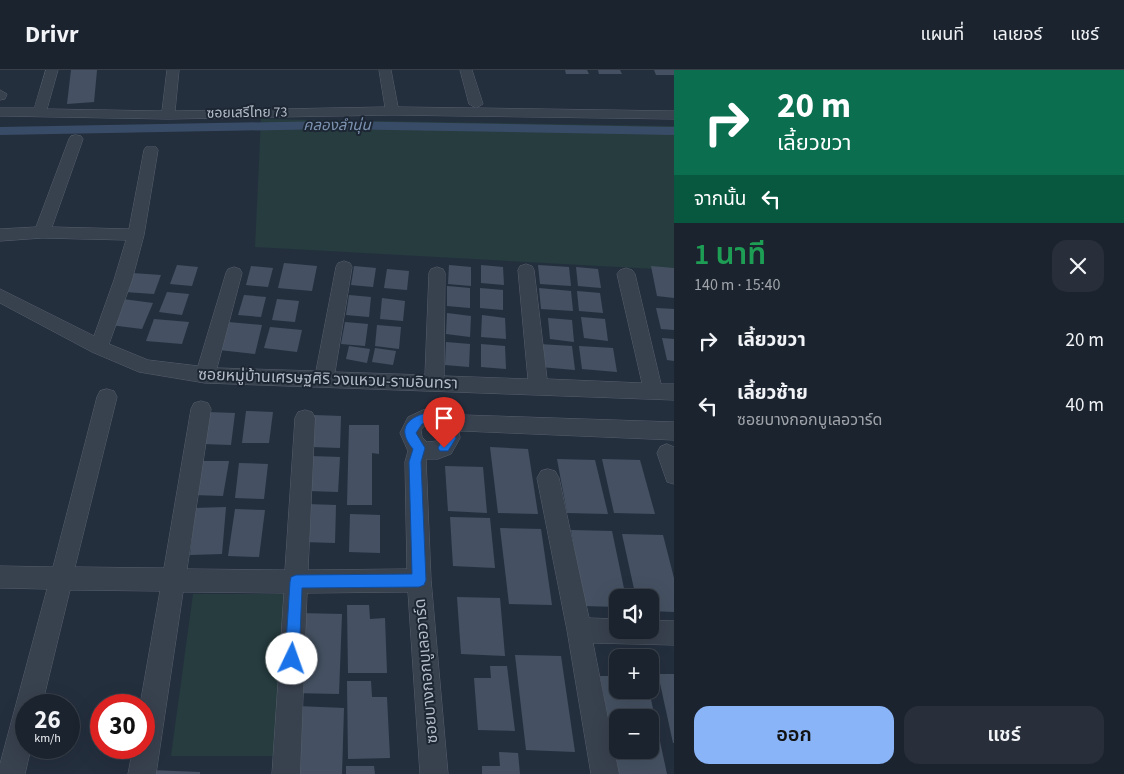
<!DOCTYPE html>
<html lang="th">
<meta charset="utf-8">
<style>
:root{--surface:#1b232e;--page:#282f3a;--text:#f1f3f6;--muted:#a0a4aa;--line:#39404a;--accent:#8ab4f8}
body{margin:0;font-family:"Source Sans 3","Noto Sans Thai",sans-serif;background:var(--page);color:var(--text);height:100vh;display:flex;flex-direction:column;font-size:19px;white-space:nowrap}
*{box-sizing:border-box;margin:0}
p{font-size:16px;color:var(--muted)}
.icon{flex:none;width:28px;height:28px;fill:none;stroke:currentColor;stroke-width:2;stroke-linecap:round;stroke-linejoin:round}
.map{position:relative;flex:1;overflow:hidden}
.side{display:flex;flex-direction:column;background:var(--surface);width:450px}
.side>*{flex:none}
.guide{background:#0b6e4f;color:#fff;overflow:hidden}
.tools{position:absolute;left:609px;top:519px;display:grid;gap:10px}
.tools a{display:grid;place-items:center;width:50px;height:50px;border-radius:10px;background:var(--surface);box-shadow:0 5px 20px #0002,0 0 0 1px var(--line);font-size:25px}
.speed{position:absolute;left:15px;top:624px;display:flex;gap:10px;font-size:25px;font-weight:700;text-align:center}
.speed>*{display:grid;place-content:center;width:65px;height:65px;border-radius:50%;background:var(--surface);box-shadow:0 5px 20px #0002,0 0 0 1px var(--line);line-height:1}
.speed small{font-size:12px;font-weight:400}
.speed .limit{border:8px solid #d22;background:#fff;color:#111}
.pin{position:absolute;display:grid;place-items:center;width:42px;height:42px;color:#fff;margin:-51px -21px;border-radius:50% 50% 50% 0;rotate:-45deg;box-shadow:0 0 5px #0007}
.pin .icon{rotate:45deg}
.me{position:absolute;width:55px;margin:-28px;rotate:3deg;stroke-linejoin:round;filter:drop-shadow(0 0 4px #0008)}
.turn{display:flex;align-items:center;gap:18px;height:105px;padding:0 20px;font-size:22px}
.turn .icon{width:65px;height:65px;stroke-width:2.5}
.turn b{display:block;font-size:35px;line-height:42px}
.then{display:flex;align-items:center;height:48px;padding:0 20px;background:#0003;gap:10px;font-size:19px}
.round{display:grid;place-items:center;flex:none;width:52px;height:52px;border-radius:15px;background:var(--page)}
.headline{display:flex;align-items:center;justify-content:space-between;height:85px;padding:0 20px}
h1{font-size:30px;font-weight:600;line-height:38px;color:#1e9e55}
.button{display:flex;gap:10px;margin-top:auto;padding:10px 20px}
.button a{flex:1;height:58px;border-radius:15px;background:var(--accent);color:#111;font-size:20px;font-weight:600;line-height:58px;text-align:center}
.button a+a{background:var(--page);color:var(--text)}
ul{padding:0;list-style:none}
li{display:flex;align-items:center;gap:15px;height:65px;padding:0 20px}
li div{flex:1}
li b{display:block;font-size:19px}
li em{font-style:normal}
header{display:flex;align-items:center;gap:30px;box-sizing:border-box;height:70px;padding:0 25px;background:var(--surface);border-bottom:1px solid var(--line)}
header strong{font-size:24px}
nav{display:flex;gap:28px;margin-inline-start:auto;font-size:18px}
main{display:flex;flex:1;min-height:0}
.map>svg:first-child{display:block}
</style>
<header>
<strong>Drivr</strong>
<nav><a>แผนที่</a><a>เลเยอร์</a><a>แชร์</a></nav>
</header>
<main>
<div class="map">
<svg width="674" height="704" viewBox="0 0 674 704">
<rect width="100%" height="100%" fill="#242f3e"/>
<g fill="#263c3f">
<polygon points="261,49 674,56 674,200 255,177"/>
<polygon points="193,524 285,524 277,686 171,686"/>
</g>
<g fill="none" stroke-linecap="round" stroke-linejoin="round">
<polygon fill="#394c67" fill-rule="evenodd" points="332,51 674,57 674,65 332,59 0,65 0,57"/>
</g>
<g fill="#455162" fill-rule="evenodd">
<polygon points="71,0 97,0 94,32 67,34"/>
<polygon points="565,0 587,0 589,4 566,4"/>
<polygon points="598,0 620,0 622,4 599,4"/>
<polygon points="654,0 674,0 674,5 656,5"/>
<polygon points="284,193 317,196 312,221 278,218"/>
<polygon points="177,195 198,197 192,216 170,214"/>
<polygon points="449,195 471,197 471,216 448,214"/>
<polygon points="481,195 503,197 504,215 481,213"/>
<polygon points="538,195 569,197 571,216 540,214"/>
<polygon points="251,196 273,198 268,217 246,215"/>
<polygon points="354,196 376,198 373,217 351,215"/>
<polygon points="651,196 674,198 674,228 657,226"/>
<polygon points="576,197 598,199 601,218 578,216"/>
<polygon points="387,199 409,201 407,220 384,218"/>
<polygon points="132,203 161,205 154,224 125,222"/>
<polygon points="447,216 470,218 470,238 447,236"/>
<polygon points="480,218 503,220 503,240 480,238"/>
<polygon points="539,218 571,221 573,241 541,239"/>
<polygon points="577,221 600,223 603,243 579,241"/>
<polygon points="167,222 189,224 182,245 159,242"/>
<polygon points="244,225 266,227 261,247 238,245"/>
<polygon points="349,225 371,227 369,247 346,245"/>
<polygon points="382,228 405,231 403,251 380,249"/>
<polygon points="123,229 153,233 142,259 110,255"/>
<polygon points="277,229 299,231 295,252 272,250"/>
<polygon points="656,238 674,239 674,260 661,259"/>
<polygon points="447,243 471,246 470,267 446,264"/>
<polygon points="482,245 505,248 506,269 481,267"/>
<polygon points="581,247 605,249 608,271 584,268"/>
<polygon points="548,248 572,250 574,272 550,269"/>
<polygon points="154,249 189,252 182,274 146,271"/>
<polygon points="228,252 262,255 255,284 219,280"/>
<polygon points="345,252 368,254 365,276 341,274"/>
<polygon points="377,255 401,257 399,279 375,276"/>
<polygon points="270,257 302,260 297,282 264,278"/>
<polygon points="662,268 674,269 674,291 667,290"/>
<polygon points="446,272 470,274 469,297 445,295"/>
<polygon points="481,274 505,276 506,299 481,297"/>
<polygon points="539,274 572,276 575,300 540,297"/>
<polygon points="349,276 370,279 367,293 346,289"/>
<polygon points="579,276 613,278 617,302 582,299"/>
<polygon points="375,278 396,281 393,295 372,292"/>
<polygon points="246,341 273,342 269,373 242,373"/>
<polygon points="208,342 235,343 231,375 203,374"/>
<polygon points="314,345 341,346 340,378 312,377"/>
<polygon points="349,355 379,355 379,384 372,383 372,435 347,435"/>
<polygon points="490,377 528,379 538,444 498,443"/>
<polygon points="311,386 340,387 338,422 309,421"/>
<polygon points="557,389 595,390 608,444 567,443"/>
<polygon points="602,389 640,390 655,444 614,443"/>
<polygon points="200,391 229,391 223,426 194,425"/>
<polygon points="239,393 268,394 264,429 235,428"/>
<polygon points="445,396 483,397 487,443 448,441"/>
<polygon points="306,434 336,435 335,473 304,472"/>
<polygon points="226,437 222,484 190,485 195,438"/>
<polygon points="235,439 265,440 259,487 228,486"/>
<polygon points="350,444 380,445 380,483 349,482"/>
<polygon points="450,447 490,448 495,498 453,496"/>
<polygon points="500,458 541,459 552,535 509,534"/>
<polygon points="571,460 612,461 626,528 618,528 618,537 584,536"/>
<polygon points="622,464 663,465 674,508 674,542 650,541 650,528 636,528"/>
<polygon points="457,527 500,528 505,586 461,584"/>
<polygon points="347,535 369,535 370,549 385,548 387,603 348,603"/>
<polygon points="298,543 342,544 339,624 293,623"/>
<polygon points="515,585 561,586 575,682 526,680"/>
<polygon points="490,596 507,596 515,661 478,660 474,608 491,608"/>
<polygon points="658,604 674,604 674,673 673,673"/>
<path d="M600,606H618V620H649L667,704H618ZM618,648H650V680H618Z"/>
<polygon points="347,611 371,611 372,627 387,627 390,688 348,689"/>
<polygon points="297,636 344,638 342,704 292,704"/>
<polygon points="499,682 518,683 520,704 482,704 482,696 500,696"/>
<polygon points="346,696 374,696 375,704 346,704"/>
<polygon points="150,700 200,702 200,704 150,704"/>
</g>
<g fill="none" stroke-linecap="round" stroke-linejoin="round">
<defs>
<g id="minor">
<polygon points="46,0 58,0 47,39 162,41 167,0 179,0 175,41 385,37 379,0 391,0 398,37 476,38 469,34 460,0 472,0 483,34 476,38 674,41 674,49 392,45 168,49 0,46 0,38 34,38"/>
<polygon points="0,20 7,24 5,29 0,30"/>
<polygon points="76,65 81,66 83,69 52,157 129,159 144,80 146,77 156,77 158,80 144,165 132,210 109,274 148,290 198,296 226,203 228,199 234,197 240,199 242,203 217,298 316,301 336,197 338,193 344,191 350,193 352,197 335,302 425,305 429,203 431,199 437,197 443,199 445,203 444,306 528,309 518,200 520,196 526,194 532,196 534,200 547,309 642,313 617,204 620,200 626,198 632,200 635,204 661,314 674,314 674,330 205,313 139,302 92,282 0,233 0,219 94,266 114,210 126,170 42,168 0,171 0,159 36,157 69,69 71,66"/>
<path d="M107,319L114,321L117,327L75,497L164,498L191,339L194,333L201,331L208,333L211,339L187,499L285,500L295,348L298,342L305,340L312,342L315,348L308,500L407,499L405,392L408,381L400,363L408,347L423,340L431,339L451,347L463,345L674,352V370L463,361L459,362L460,368L451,384L438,389H426L431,510L448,704H420L408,522L307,523L300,704H272L284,523L183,522L156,704H128L133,678H144V635H140L160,521L70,520L42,635H26V678H31L25,704H0V694L47,519L0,518V496L53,497L97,327L100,321ZM425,356L431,355L439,362L440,367L437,371L427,372L422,367L421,360Z"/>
<polygon points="667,374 674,377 674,414 667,412 657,383 660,377"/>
<polygon points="548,399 555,401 559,408 589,548 618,549 618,560 650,560 650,550 674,551 674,575 593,573 619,704 591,704 567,560 537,408 541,401"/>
</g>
</defs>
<use href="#minor" stroke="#565f6c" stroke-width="1"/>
<use href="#minor" fill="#38414e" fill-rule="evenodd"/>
</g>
<path fill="#1a73e8" stroke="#114b97" d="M431,342C446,348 452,351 456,368L448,381H440L438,378L444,367C441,354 434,351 422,354L416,363L425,378L421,392L426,510L424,515L419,517L302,518L299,589L297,594L292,596L287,594L285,589L290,512L291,507L296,505L412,504L409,392L413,379C395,358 409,346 431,342Z"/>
<g text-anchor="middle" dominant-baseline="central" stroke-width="4" stroke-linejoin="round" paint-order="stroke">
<g font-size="14" fill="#b4bcc9" stroke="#1d2633">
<text transform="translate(247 43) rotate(-1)">ซอยเสรีไทย 73</text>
</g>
<g font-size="15" font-style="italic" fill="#7c92b1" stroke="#1d2633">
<text x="337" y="55">คลองลำนุ่น</text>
</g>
<g font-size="16" fill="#b4bcc9" stroke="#1d2633">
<text transform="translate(328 309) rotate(2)">ซอยหมู่บ้านเศรษฐศิริ วงแหวน-รามอินทรา</text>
<text transform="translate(426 601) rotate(-95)">ซอยบางกอกบูเลอวาร์ด</text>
</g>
</g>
</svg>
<div class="tools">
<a><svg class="icon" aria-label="sound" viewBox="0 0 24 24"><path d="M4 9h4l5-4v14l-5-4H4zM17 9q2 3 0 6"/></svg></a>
<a>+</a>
<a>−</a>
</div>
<div class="speed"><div>26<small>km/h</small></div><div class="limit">30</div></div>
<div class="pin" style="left:444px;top:378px;background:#d93025"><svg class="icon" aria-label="arrive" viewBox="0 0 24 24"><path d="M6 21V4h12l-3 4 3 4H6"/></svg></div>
<svg class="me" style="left:292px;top:589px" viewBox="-20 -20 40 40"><circle r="19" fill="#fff"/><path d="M0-13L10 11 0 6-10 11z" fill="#1a73e8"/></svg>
</div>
<section class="side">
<div class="guide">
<div class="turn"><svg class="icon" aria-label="right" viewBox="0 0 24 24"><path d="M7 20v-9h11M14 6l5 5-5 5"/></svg><div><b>20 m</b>เลี้ยวขวา</div></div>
<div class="then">จากนั้น<svg class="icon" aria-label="left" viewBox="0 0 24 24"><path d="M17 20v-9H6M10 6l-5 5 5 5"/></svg></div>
</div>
<div class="headline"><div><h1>1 นาที</h1><p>140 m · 15:40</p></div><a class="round"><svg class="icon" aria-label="close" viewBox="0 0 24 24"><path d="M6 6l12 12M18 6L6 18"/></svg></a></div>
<ul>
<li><svg class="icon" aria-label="right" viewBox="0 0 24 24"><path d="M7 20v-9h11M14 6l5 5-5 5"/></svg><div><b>เลี้ยวขวา</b></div><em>20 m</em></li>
<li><svg class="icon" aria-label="left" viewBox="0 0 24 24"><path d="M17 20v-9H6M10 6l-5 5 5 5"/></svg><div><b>เลี้ยวซ้าย</b><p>ซอยบางกอกบูเลอวาร์ด</p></div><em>40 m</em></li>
</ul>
<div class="button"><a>ออก</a><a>แชร์</a></div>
</section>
</main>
